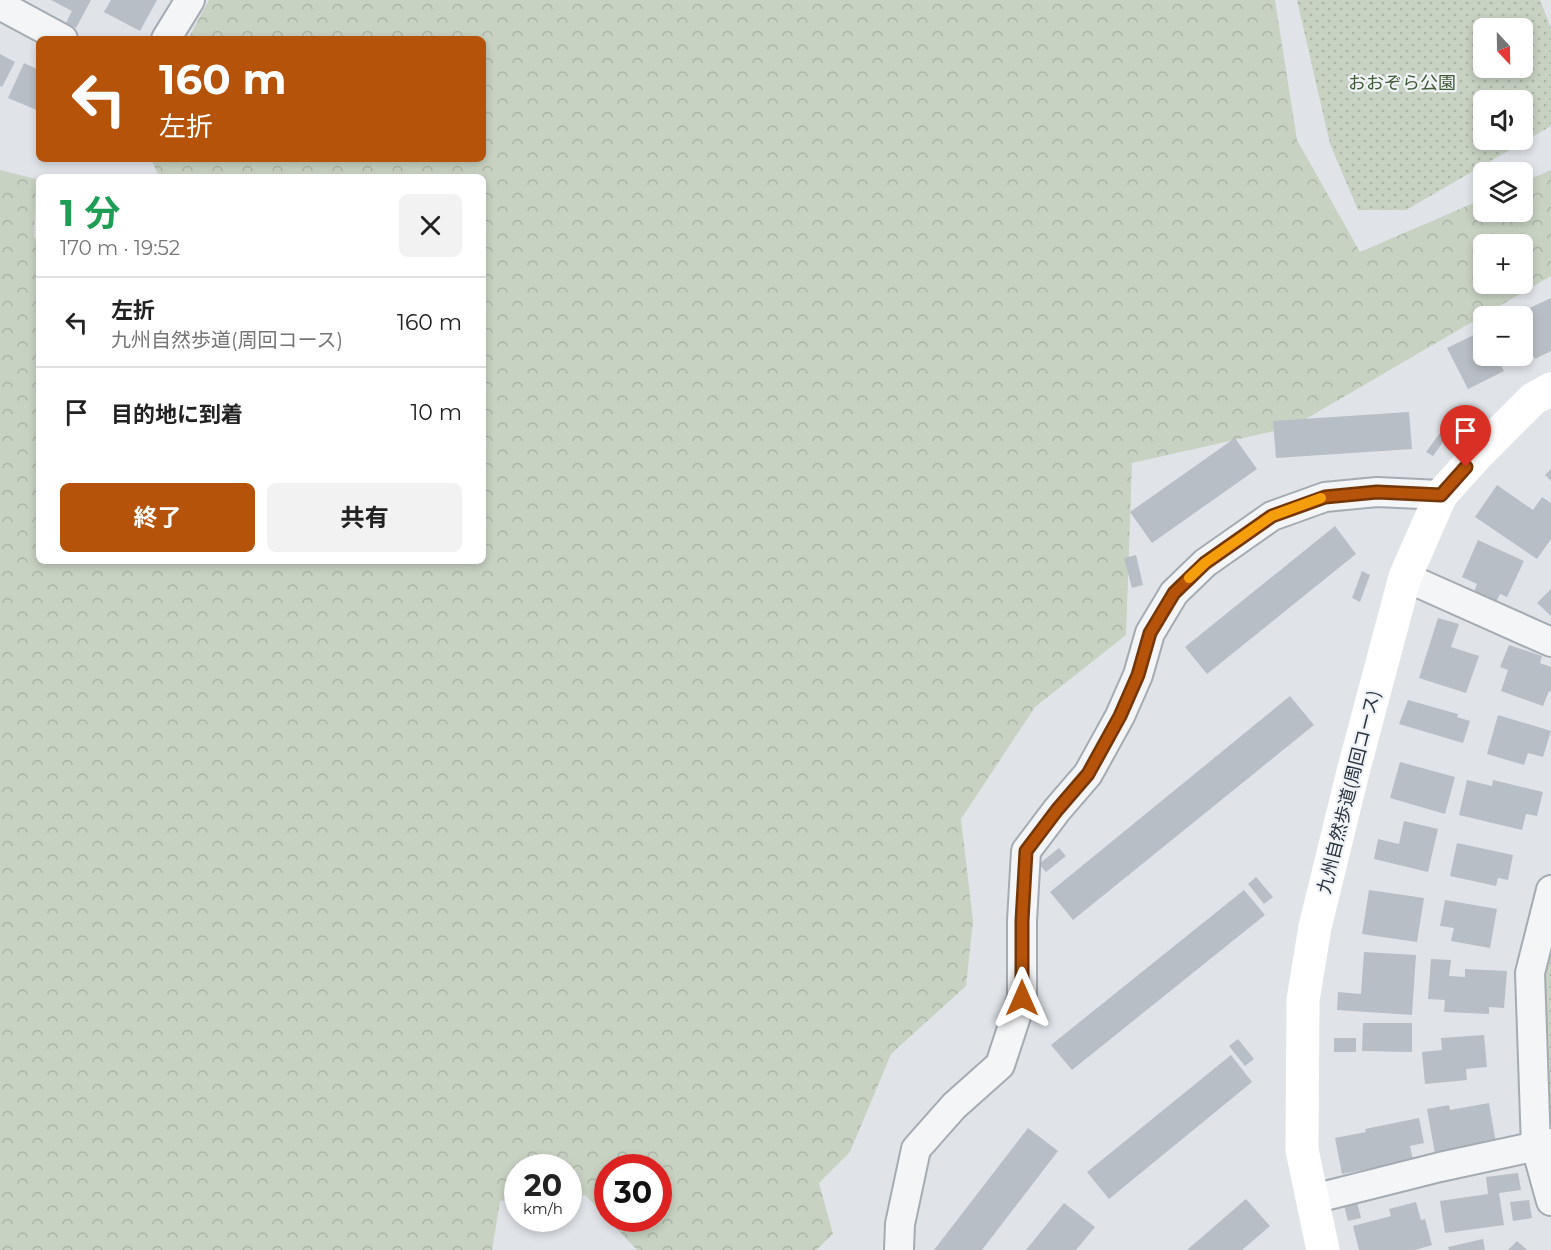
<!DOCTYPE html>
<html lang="ja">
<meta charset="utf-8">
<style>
:root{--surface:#fff;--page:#f2f2f2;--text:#222;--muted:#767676;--line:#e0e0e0;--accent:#b45309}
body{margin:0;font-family:Montserrat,"Noto Sans JP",sans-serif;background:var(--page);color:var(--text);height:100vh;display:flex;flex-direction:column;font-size:22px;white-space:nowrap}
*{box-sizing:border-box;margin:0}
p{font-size:20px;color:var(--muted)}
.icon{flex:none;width:33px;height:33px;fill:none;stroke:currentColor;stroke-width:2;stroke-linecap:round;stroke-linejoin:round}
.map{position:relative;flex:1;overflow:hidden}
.side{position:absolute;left:36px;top:174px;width:450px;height:390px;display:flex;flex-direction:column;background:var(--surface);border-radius:9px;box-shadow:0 3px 9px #0003}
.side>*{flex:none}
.banner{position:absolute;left:36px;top:36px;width:450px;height:126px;border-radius:9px;box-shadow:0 3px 9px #0003;background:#b45309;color:#fff;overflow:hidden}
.needle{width:39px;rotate:158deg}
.controls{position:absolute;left:1473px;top:18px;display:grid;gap:12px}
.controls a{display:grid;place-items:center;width:60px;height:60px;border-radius:9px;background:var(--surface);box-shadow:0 3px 9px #0003;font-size:30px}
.speed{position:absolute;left:504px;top:1154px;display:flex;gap:12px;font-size:30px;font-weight:700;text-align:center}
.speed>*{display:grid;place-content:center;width:78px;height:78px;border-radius:50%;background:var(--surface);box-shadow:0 3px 9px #0003;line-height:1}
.speed small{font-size:15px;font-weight:400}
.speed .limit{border:9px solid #d22;background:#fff;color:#111}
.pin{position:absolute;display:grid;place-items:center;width:51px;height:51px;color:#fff;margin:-62px -26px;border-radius:50% 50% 50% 0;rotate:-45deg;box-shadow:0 0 6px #0007}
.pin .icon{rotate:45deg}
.me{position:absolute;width:66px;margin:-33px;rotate:0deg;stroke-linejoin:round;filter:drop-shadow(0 0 4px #0008)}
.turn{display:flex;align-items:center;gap:21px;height:126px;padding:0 24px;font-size:27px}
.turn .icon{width:78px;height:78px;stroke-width:2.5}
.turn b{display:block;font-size:42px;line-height:51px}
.round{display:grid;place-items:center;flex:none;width:63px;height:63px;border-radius:9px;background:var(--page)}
.head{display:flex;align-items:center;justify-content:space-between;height:102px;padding:0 24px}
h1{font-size:36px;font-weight:700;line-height:45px;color:#1e9e55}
.button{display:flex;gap:12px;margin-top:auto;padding:12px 24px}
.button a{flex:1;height:69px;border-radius:9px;background:var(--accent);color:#fff;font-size:24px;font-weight:700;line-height:69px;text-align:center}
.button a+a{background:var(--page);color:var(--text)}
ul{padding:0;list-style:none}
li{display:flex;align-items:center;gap:18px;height:90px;padding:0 24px;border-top:2px solid var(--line)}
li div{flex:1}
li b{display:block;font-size:22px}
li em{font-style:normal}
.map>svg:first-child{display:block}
</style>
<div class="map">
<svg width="1551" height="1250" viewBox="0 0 1551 1250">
<defs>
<pattern id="forest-crowns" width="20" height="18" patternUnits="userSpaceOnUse" patternTransform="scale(1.5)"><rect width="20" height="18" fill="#c7d2c2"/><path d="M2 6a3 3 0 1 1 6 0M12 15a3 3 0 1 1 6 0" fill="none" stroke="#abb5a8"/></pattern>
<pattern id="park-dots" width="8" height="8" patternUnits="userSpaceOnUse" patternTransform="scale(1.5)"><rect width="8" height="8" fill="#c7d2c2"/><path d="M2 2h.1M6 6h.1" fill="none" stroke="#abb5a8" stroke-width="1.8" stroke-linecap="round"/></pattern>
</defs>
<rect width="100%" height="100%" fill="#e0e4e9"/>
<path fill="url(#forest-crowns)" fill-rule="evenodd" d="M209,0H1275L1297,140L1360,252L1483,199L1484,212H1522L1523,182L1551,170V276L1292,427L1132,463L1126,635L1035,707L961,819L973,921L966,986L891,1054L850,1152L819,1183L833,1234L816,1250H637L585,1195L569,1196L568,1167H518L517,1200L500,1201L492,1250H0V170L36,179L34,237L39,242V561H483V177H159L151,159H483V39H188ZM1484,244H1522V284H1484ZM608,1167H658V1218H608Z"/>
<g fill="url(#park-dots)" fill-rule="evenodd">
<path d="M1297,0H1540L1551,28V126L1406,210H1358L1330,144ZM1484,28H1522V68H1484ZM1484,100H1522V140H1484Z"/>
<polygon points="1551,952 1551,1129 1545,1111 1545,978"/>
</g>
<g fill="#b8bec5">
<polygon points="51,0 91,0 76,28 66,23 72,11"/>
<polygon points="111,0 157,0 140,31 104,12"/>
<polygon points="0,54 15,62 2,87 0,86"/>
<polygon points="24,63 39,70 39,111 8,98"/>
<polygon points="1551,298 1551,351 1535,359 1528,347 1522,350 1522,316 1513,316"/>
<polygon points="1484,330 1484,356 1496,356 1504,371 1468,389 1447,348"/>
<polygon points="1409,412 1412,449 1276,458 1273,421"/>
<polygon points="1445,426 1451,431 1433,456 1426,452"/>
<polygon points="1235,438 1257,469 1152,543 1130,512"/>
<polygon points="1551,469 1551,481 1545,475"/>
<polygon points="1497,485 1533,510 1542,497 1551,503 1551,539 1537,559 1475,517"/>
<polygon points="1335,526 1356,554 1207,674 1185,647"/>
<polygon points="1478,540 1524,561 1507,597 1500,594 1496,602 1474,592 1477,584 1462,577"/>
<polygon points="1136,555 1143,585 1132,588 1124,558"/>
<polygon points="1362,571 1370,575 1360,602 1352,598"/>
<polygon points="1551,589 1551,616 1537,603"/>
<polygon points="1438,618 1459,624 1451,647 1479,656 1466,693 1419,678"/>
<polygon points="1509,645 1542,656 1540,663 1551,667 1551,692 1549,691 1543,706 1501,691 1508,670 1500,667"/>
<polygon points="1290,696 1314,725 1073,920 1050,892"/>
<polygon points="1408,700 1458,714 1457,717 1470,721 1463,743 1399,724"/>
<polygon points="1498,715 1551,731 1543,757 1528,753 1524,765 1487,754"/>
<polygon points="1400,762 1455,777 1445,814 1390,798"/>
<polygon points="1467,780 1492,786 1493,780 1543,792 1537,816 1526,814 1522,830 1459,815"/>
<polygon points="1404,821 1438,829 1428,872 1374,859 1378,839 1399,844"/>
<polygon points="1457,843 1513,855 1508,880 1498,878 1496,886 1450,876"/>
<polygon points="1059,848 1066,856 1046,872 1039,864"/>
<polygon points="1256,877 1273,897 1264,904 1248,884"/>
<polygon points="1244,890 1265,915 1072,1070 1051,1045"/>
<polygon points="1369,890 1424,898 1417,942 1362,934"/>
<polygon points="1445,900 1497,909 1490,948 1451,941 1454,928 1440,926"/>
<polygon points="1364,952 1416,955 1412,1015 1337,1010 1338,992 1361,994"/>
<polygon points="1431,959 1451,960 1449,976 1465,977 1465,969 1507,971 1504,1008 1489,1007 1489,1014 1444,1012 1445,1000 1428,999"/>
<polygon points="1363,1023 1412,1023 1412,1052 1362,1051"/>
<polygon points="1484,1035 1487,1067 1466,1069 1467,1080 1425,1084 1422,1052 1442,1050 1441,1038"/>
<rect x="1334" y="1038" width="22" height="14"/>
<polygon points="1238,1039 1254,1059 1245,1066 1229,1046"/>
<polygon points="1231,1055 1252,1082 1109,1199 1087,1172"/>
<polygon points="1489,1103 1496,1143 1435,1154 1427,1109 1449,1105 1450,1110"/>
<polygon points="1419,1118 1424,1143 1410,1146 1413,1160 1342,1174 1335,1138 1366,1132 1365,1129"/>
<polygon points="1028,1128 1058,1151 982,1250 934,1250"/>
<polygon points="1518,1173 1521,1190 1499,1193 1504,1225 1445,1233 1440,1201 1488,1194 1486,1177"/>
<polygon points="1356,1198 1361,1218 1348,1221 1343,1201"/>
<polygon points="1246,1199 1270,1226 1242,1250 1187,1250"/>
<polygon points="1529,1200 1532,1218 1513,1221 1510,1202"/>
<polygon points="1416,1202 1421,1220 1425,1219 1432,1245 1415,1250 1359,1250 1353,1226 1391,1216 1389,1209"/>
<polygon points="1064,1203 1095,1227 1076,1250 1026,1250"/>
<polygon points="1483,1239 1485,1250 1449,1250 1448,1247"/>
<polygon points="1517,1241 1527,1250 1508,1250"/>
</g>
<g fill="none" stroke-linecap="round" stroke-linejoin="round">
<defs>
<g id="street">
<polyline points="0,5 63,39"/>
<polyline points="166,39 190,0"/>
<polyline points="1405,577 1551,642"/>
<polyline points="1551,890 1530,973 1536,1147 1551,1201"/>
<polyline points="1313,1199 1440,1167 1551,1143"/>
<polyline points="899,1250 900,1224 916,1149 954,1106 1000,1065 1022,998 1022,921 1026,851 1057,810 1088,774 1120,716 1138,675 1150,633 1174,593 1205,563 1272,516 1325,497 1377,492 1441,495"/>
</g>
</defs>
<use href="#street" stroke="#a5abb3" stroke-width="32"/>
<use href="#street" stroke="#f3f5f7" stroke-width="28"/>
<polyline stroke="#fff" stroke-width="33" points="1323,1250 1302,1150 1303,1000 1315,927 1353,772 1405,577 1441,495 1479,453 1533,399 1551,389"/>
</g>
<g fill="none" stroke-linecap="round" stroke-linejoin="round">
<defs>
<polyline id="route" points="1022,998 1022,921 1026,851 1057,810 1088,774 1120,716 1138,675 1150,633 1174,593 1205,563 1272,516 1325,497 1377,492 1441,495 1466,467"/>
</defs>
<use href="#route" stroke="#753606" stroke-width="15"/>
<use href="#route" stroke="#b45309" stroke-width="10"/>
<polyline stroke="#f59e0b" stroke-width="10" points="1189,578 1205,563 1272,516 1321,498"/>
</g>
<g text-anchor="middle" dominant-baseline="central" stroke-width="4.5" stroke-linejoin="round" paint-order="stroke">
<g font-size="18" fill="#415b37" stroke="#f0f3f6">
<text x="1402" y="83">おおぞら公園</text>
</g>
<g font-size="18" fill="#293340" stroke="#f0f3f6">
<text transform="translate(1349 792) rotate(-76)">九州自然歩道(周回コース)</text>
</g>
</g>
</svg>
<div class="controls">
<a><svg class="needle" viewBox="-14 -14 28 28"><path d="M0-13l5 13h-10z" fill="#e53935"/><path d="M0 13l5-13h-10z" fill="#767676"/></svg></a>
<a><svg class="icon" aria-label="sound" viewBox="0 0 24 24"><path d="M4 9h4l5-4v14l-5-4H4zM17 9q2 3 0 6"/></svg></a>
<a><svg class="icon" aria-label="layers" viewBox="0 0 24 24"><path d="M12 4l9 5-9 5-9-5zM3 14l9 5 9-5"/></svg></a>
<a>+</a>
<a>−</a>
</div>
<div class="speed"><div>20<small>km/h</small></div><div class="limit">30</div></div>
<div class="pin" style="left:1466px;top:467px;background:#d93025"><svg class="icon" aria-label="arrive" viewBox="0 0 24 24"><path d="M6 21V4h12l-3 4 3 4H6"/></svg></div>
<svg class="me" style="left:1022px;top:998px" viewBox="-20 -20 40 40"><path d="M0-17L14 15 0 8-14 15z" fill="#b45309" stroke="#fff" stroke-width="4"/></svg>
<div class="banner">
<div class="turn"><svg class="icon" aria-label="left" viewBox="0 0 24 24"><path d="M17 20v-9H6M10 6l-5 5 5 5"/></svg><div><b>160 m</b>左折</div></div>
</div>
<section class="side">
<div class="head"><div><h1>1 分</h1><p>170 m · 19:52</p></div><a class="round"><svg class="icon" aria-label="close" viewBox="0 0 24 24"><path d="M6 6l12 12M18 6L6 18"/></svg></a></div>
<ul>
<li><svg class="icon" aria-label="left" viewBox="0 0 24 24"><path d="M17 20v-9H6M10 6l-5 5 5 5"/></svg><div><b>左折</b><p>九州自然歩道(周回コース)</p></div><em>160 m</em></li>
<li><svg class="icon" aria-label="arrive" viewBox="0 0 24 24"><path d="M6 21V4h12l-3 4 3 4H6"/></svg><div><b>目的地に到着</b></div><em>10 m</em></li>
</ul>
<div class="button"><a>終了</a><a>共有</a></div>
</section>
</div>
